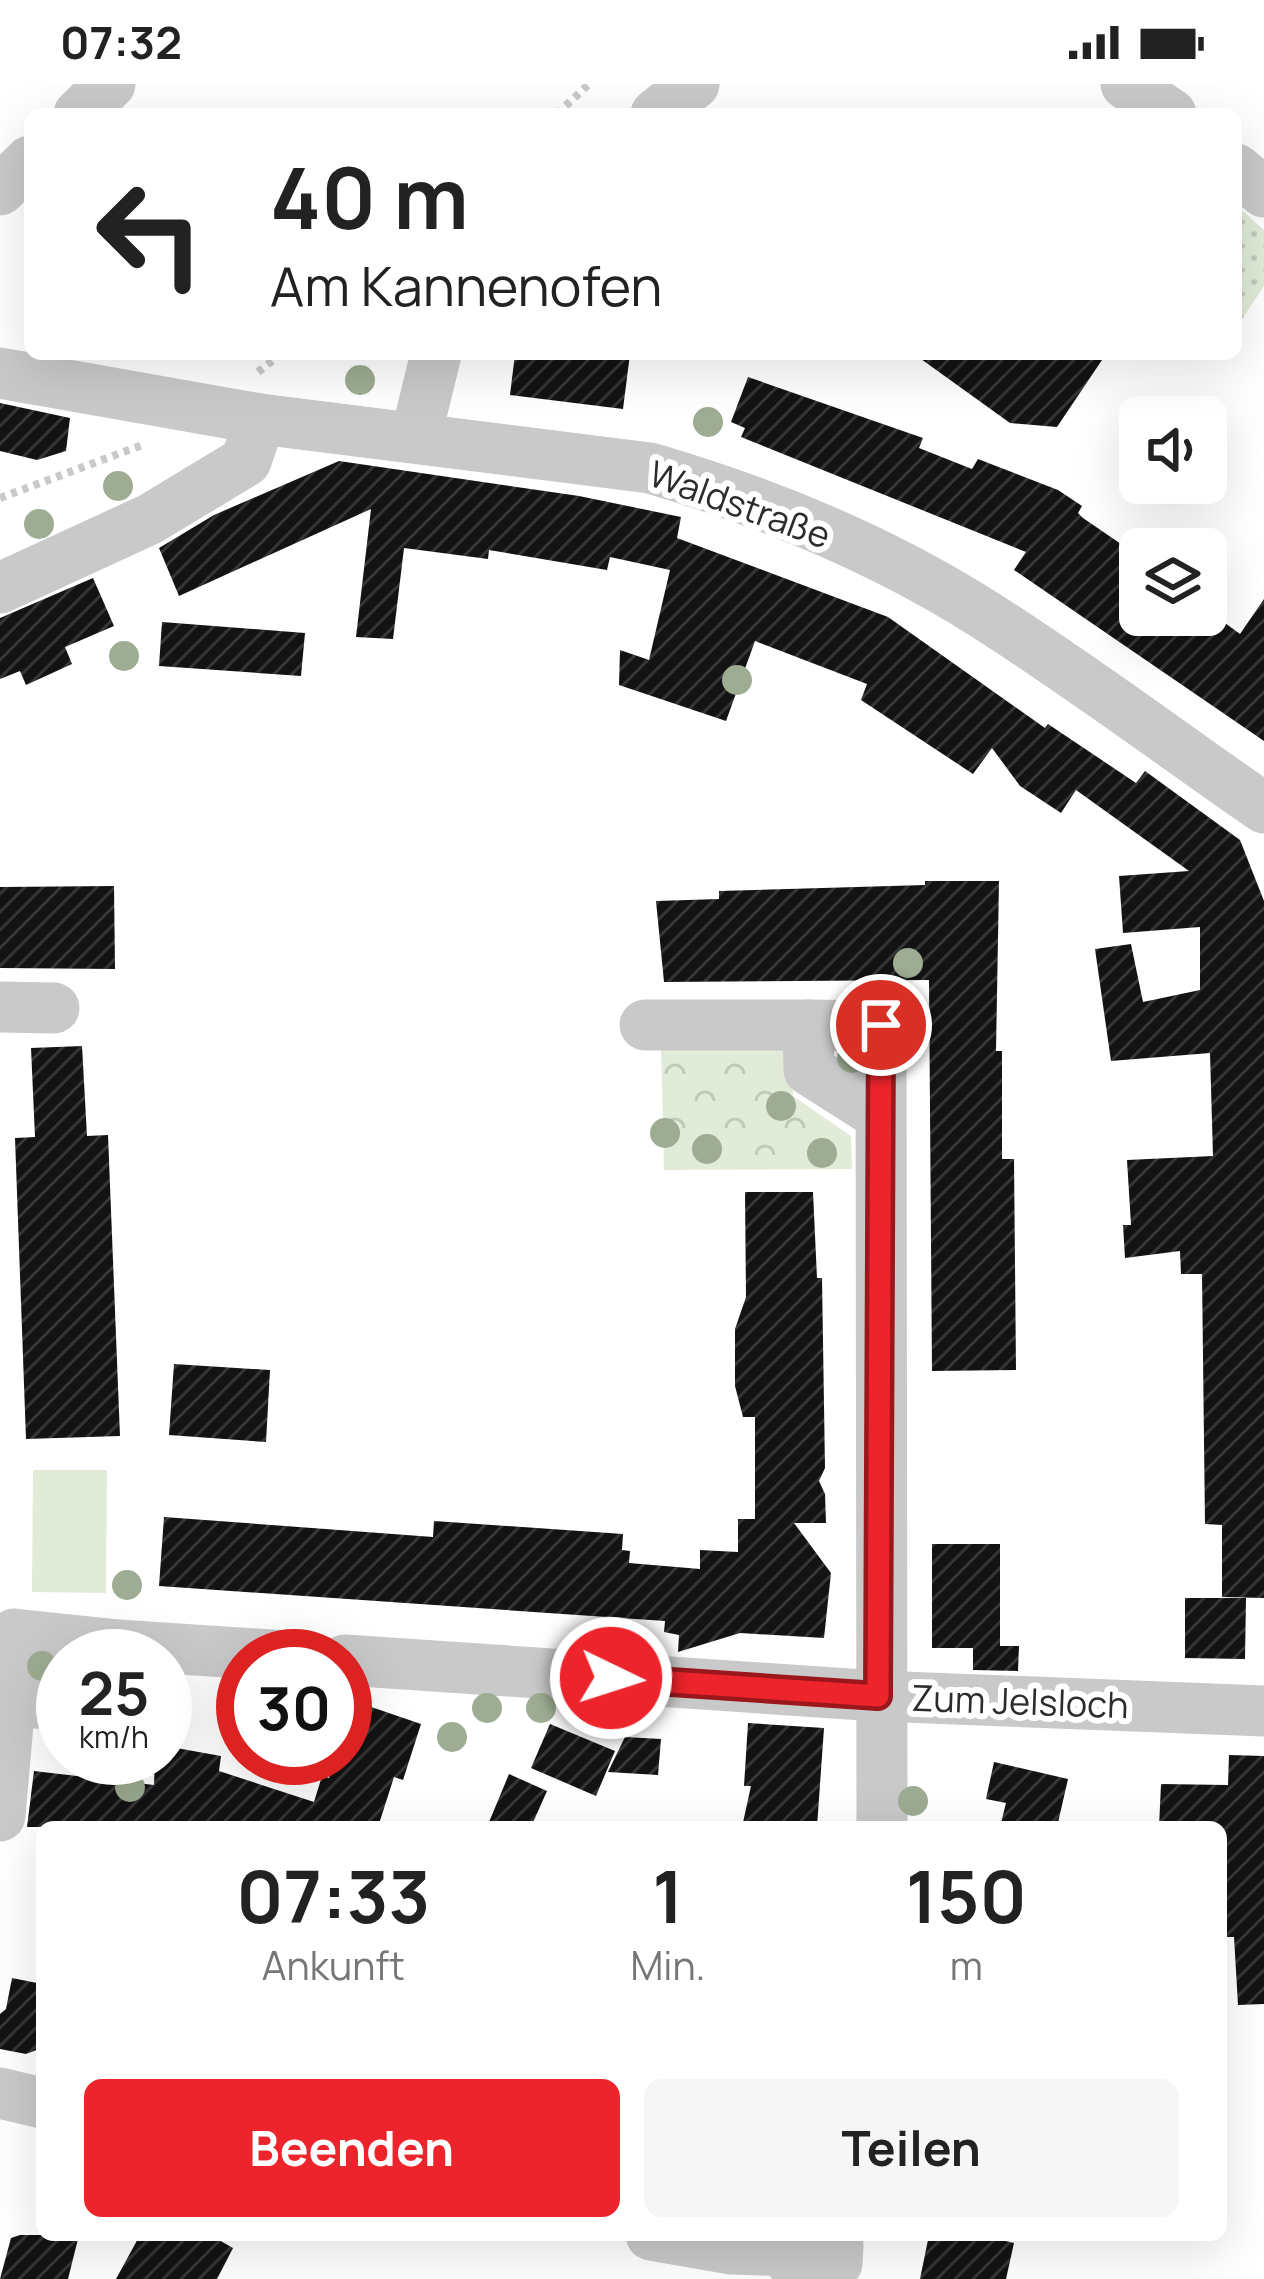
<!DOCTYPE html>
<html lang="de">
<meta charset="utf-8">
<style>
:root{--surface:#fff;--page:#f6f6f6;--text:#222;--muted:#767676;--accent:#ed242b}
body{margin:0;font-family:Manrope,sans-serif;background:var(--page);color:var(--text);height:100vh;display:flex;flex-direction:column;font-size:45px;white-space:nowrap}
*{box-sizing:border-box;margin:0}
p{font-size:39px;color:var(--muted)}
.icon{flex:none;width:66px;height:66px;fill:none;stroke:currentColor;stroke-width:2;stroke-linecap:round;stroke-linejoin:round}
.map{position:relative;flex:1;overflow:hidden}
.drawer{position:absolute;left:36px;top:1737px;width:1191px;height:420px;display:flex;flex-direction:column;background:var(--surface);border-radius:18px;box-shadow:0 12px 48px #0002}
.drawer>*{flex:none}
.hud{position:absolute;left:24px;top:24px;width:1218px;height:252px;border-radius:18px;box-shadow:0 12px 48px #0002;background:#fff;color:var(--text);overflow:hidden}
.fabs{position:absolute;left:1119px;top:312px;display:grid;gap:24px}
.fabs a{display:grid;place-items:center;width:108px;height:108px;border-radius:18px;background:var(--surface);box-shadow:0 12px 48px #0002;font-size:60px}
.speed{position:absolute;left:36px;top:1545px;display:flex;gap:24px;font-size:60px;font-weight:700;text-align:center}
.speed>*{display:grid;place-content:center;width:156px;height:156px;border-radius:50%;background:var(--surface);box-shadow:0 12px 48px #0002;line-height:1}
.speed small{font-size:30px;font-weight:400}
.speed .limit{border:18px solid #d22;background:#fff;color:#111}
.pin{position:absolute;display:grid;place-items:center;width:102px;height:102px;color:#fff;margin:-51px;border:6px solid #fff;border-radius:50%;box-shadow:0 3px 12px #0007}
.me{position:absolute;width:132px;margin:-66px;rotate:94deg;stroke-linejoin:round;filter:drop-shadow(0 0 9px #0008)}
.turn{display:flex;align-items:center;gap:42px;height:252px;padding:0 48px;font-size:54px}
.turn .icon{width:156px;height:156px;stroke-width:2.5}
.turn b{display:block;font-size:84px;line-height:102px}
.eta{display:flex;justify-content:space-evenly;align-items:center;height:204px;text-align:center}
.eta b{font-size:72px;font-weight:700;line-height:84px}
.action{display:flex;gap:24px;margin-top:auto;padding:24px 48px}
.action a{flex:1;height:138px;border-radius:18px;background:var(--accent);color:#fff;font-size:48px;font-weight:700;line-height:138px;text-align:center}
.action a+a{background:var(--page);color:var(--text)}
.status{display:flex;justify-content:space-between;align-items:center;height:84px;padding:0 60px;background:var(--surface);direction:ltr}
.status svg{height:33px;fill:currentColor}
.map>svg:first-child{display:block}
</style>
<div class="status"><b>07:32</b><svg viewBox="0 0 49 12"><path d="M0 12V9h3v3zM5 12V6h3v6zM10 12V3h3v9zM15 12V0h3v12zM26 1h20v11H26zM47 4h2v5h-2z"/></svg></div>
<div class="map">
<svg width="1264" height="2195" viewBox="0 0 1264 2195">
<defs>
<pattern id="grass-dots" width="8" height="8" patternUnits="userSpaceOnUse" patternTransform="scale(3)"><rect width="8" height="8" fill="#e1ebd8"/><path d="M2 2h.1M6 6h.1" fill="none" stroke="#c1caba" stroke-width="1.8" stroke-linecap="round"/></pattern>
<pattern id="park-crowns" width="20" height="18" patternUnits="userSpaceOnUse" patternTransform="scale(3)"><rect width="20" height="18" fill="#e1ebd8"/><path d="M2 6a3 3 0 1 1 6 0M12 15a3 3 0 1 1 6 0" fill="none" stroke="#c1caba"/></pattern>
<pattern id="building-hatch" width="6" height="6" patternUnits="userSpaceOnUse" patternTransform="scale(3)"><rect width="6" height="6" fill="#131313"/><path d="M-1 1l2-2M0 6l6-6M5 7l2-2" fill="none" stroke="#363636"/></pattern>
</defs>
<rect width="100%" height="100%" fill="#fff"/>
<polygon fill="url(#grass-dots)" points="1236,121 1264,146 1264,202 1236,244"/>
<polygon fill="url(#park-crowns)" points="792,958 793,1012 851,1052 852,1085 664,1086 661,962"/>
<polygon fill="#e1ebd8" points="33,1386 107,1386 106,1509 32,1508"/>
<g fill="url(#building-hatch)">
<polygon points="515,270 630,270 623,325 510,311"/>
<polygon points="914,270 1106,270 1057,343 1010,339"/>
<polygon points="748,293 923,354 919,364 972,385 978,375 1058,406 1082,422 1078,429 1083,434 1140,473 1140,531 1214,531 1240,550 1264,515 1264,657 1014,486 1026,468 741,353 745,344 731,338"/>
<polygon points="0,319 70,334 66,367 37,376 0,367"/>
<polygon points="339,377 579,412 681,433 677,454 888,533 1045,644 1048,640 1136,699 1145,687 1240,756 1264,817 1264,1514 1222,1513 1222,1441 1205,1440 1202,1190 1181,1190 1180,1167 1125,1174 1123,1141 1131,1141 1127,1076 1213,1072 1210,969 1111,977 1095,865 1131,860 1143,918 1200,906 1200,843 1123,849 1119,792 1189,787 1076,706 1061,729 1020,702 992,664 973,690 861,616 867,600 755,557 726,637 619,601 620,566 649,576 670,486 610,473 607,486 489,466 488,475 404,464 393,555 356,553 371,425 179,512 159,464 214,431"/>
<polygon points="93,494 114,542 65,563 72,580 26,601 20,587 0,595 0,534"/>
<polygon points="162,538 305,549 301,592 159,582"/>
<polygon points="925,797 999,797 996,967 1002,967 1002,1075 1014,1075 1016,1286 932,1287 929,896 664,898 656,817 719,815 719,807 925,801"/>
<polygon points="114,802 115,885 0,884 0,803"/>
<polygon points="82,962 87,1052 108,1051 120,1352 26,1355 15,1054 35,1053 31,964"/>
<polygon points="745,1108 813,1108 817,1194 822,1194 825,1384 819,1397 825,1410 826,1439 794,1439 831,1489 824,1554 740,1549 678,1568 679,1551 664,1548 665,1537 159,1502 164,1433 433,1453 434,1437 623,1450 622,1466 630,1467 629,1479 700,1485 700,1466 738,1468 738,1435 755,1435 755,1333 743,1333 735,1302 735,1245 746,1213"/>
<polygon points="174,1280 270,1286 266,1358 169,1351"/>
<polygon points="932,1460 1000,1460 1000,1562 1019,1562 1018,1587 973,1586 973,1564 932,1564"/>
<polygon points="1185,1514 1246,1514 1245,1575 1185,1574"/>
<polygon points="345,1614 421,1640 403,1696 394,1693 378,1743 27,1743 34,1687 154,1701 155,1674 165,1674 165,1662 221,1672 219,1687 314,1718 322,1692 329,1694 336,1674 345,1674"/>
<polygon points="748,1639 824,1644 817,1743 742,1743 751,1702 744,1702"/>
<polygon points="550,1640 615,1667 596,1712 531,1684"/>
<polygon points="625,1653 661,1655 658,1691 608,1688"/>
<polygon points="1229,1671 1264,1672 1264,1920 1238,1921 1234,1853 1225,1853 1221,1743 1159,1743 1161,1700 1228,1701"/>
<polygon points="994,1678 1068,1695 1057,1743 1000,1743 1006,1719 986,1715"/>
<polygon points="509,1690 547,1707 531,1743 487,1743"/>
<polygon points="12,1894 42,1900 42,1964 26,1970 0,1965 0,1930 6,1925"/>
<polygon points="20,2151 79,2151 68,2195 0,2195 11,2154"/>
<polygon points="140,2151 210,2151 233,2164 217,2195 116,2195"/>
<polygon points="929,2151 980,2151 1014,2159 1006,2195 920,2195"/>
</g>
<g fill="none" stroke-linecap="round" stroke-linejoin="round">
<g stroke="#c9c9c9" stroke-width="8" stroke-dasharray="6 6" stroke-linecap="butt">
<polyline points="557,30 589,0"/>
<polyline points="258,288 281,270"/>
<polyline points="0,414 145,360"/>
</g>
<g stroke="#c9c9c9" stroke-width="51">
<polyline points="1126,0 1171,30"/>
<polyline points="79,30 110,0"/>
<polyline points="656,30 694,0"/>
<polyline points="1236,85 1264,108"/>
<polyline points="0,106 30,77"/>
<path d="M0,289L260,335L650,384C766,418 883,466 985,531C1080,591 1171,660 1264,724"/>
<polyline points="416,352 436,270"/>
<polyline points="0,504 150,435 246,377 260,335"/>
<polyline points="0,923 54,924"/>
<polyline points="645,941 808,941 809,986 880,1031"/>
<polyline points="808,941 881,942 882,1743"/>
<polyline points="118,1561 288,1572"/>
<polyline points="345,1576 878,1612 1264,1627"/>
<polyline points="63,1621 10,1617 14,1550 118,1561 108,1572"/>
<polyline points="0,1732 10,1617"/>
<polyline points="0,2009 42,2019"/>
<polyline points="651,2151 732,2165 789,2167"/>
<polyline points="797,2151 790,2176 800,2190 816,2194 837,2179 838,2162 831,2151"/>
</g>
</g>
<g fill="#9dac92">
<circle cx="360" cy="296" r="15"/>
<circle cx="708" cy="338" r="15"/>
<circle cx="118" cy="402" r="15"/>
<circle cx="39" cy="440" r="15"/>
<circle cx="124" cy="572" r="15"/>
<circle cx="737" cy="596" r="15"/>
<circle cx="908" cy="879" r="15"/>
<circle cx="852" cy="974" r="15"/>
<circle cx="781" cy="1022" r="15"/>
<circle cx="665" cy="1049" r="15"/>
<circle cx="707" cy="1065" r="15"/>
<circle cx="822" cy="1069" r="15"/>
<circle cx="127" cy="1501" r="15"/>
<circle cx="42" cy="1582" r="15"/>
<circle cx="487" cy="1624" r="15"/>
<circle cx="541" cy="1624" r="15"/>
<circle cx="452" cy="1653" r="15"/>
<circle cx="130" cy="1703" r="15"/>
<circle cx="913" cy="1717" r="15"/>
</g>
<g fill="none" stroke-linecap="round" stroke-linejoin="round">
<defs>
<polyline id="route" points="611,1594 878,1612 881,941"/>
</defs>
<use href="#route" stroke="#9a171c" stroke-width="30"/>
<use href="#route" stroke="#ed242b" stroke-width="21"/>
</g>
<g text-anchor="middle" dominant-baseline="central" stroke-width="12" stroke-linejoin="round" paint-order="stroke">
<g font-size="36" fill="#2c2c2c" stroke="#fff">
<text transform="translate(740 420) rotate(20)">Waldstraße</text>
<text transform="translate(1020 1617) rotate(2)">Zum Jelsloch</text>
</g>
</g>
</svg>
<div class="fabs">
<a><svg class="icon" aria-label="sound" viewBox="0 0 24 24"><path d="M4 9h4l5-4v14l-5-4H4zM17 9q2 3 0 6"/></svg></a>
<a><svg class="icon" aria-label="layers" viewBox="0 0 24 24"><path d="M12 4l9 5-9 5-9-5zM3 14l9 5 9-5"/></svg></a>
</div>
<div class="speed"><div>25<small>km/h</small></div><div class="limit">30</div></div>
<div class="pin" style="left:881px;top:941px;background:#d93025"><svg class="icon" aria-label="arrive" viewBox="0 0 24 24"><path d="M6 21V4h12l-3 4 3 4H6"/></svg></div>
<svg class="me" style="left:611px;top:1594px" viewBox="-20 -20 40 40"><circle r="17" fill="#ed242b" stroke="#fff" stroke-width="3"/><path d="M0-11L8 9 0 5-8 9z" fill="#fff"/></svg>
<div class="hud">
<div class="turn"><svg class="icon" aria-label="left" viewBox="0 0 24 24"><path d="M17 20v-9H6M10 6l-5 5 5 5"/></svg><div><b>40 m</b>Am Kannenofen</div></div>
</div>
<section class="drawer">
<div class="eta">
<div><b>07:33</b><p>Ankunft</p></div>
<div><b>1</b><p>Min.</p></div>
<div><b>150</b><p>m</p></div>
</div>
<div class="action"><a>Beenden</a><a>Teilen</a></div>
</section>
</div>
